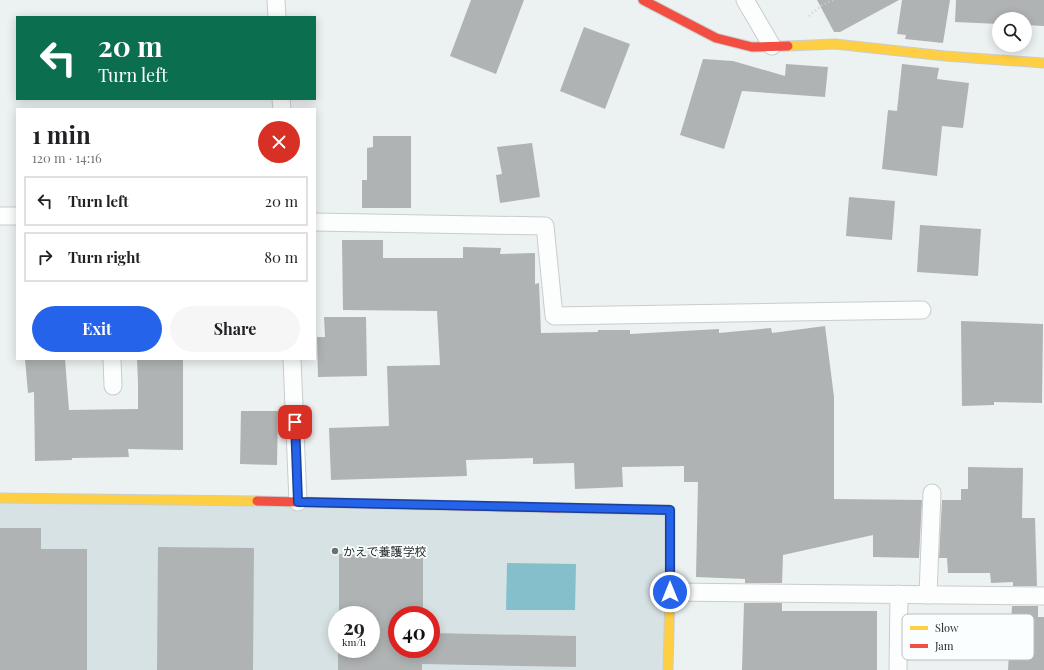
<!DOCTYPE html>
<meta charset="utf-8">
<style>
:root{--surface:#fff;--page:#f6f6f6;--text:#202124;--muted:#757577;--line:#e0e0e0;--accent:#2563eb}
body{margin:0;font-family:"Playfair Display","Noto Sans JP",serif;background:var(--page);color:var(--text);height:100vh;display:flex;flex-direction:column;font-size:15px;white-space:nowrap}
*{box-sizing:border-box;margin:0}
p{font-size:13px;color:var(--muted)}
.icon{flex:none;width:22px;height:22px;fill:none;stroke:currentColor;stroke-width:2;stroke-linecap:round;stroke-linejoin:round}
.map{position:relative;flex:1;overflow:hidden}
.panel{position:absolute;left:16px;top:108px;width:300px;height:252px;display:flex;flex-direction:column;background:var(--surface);border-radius:0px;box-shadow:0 2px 10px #0003}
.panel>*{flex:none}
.guide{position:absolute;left:16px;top:16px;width:300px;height:84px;border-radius:0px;box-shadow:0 2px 10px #0003;background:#0b6e4f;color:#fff;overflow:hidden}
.tools{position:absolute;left:992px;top:12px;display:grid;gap:8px}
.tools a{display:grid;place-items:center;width:40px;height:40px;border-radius:50%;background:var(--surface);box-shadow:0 2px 10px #0003;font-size:20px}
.speed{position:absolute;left:328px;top:606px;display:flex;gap:8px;font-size:20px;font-weight:700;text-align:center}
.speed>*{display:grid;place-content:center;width:52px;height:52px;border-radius:50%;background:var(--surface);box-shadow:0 2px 10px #0003;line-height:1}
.speed small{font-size:10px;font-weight:400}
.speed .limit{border:6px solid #d22;background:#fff;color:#111}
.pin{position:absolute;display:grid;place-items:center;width:34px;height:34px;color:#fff;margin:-17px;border-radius:8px;box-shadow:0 2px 6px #0006}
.me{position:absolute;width:44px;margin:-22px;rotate:0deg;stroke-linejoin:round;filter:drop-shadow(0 0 3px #0008)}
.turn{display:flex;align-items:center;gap:14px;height:84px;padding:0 16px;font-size:18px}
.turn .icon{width:52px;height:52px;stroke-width:2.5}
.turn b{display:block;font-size:28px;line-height:34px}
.round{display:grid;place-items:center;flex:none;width:42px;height:42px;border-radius:21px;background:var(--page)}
.headline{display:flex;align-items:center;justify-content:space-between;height:68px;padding:0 16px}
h1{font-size:24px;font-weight:700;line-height:30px}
.action{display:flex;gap:8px;margin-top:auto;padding:8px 16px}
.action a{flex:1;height:46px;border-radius:24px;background:var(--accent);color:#fff;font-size:16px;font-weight:700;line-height:46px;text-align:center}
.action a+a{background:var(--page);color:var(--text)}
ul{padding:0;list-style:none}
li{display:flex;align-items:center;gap:12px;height:50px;margin:0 8px 6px;padding:0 8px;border:2px solid var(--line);border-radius:0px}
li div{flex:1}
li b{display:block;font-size:15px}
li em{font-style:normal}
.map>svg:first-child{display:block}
</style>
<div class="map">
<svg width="1044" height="670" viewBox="0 0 1044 670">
<rect width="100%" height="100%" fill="#ecf1f1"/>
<path fill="#d7e2e4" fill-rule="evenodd" d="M0,498L670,510L668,670H0ZM337,615H371V649H337ZM397,615H431V649H397Z"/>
<polygon fill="#84bfcb" points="507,563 576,564 575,610 506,610"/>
<g fill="#b0b3b3">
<polygon points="471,0 524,0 496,74 450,56"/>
<polygon points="817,0 899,0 840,32 834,32"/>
<polygon points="902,0 950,0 943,43 905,39 906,35 897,34"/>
<polygon points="956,0 1044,0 1044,26 1025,25 1025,19 999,19 999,24 955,22"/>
<polygon points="584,27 630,44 605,109 560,91"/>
<polygon points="703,59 733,61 785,76 786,64 828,67 825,97 742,91 724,149 680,135"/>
<polygon points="902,64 939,68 937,79 969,83 963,128 942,126 937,176 882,169 888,110 897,111"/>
<polygon points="373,136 411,136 411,208 362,208 362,180 367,180 367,148 373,147"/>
<polygon points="532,143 540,197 500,203 496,175 502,174 497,147"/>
<polygon points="849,197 895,201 892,240 846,236"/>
<polygon points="920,225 981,229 978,276 917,272"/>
<polygon points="342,240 383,240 383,258 463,258 463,247 501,248 500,254 535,253 535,284 539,283 541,333 598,332 598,330 630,330 630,334 719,329 719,333 771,328 772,333 825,326 834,397 834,499 922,500 919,558 873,557 873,535 783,555 782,583 745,583 745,579 696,577 698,482 684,482 684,466 622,467 623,487 575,489 574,463 533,464 533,458 466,460 467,476 331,480 329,428 389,426 387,366 440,365 437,311 343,310"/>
<polygon points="324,317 366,317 367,376 318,377 317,337 325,337"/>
<polygon points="961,321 1043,324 1042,403 994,402 994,405 962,406"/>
<polygon points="25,359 65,359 69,410 138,409 138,382 137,359 183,359 183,450 128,449 129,457 72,458 72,460 35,461 34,392 28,393"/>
<polygon points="241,411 278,411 277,465 240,464"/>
<polygon points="968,467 1023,468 1022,518 1035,518 1037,586 1013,586 1013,582 991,583 990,573 948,573 947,558 939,558 942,500 961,500 961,489 968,489"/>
<polygon points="0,528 41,528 41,549 87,549 87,670 0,670"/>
<polygon points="158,547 254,548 253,670 157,670"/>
<polygon points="339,554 423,555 423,615 397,615 397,649 431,649 431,633 576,636 576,667 422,664 422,670 338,670 338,649 371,649 371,615 339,615"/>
<polygon points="744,603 782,603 782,611 877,611 877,670 742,670"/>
<polygon points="1012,606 1038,606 1038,617 1044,617 1044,670 1008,670"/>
</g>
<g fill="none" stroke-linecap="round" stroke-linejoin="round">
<defs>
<g id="lane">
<polyline points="276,0 277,17"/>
<polyline points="745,0 772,46"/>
<polyline points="281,99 282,109"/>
<polyline points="0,216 17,216"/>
<polyline points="315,222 545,226 554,316 922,310"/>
<polyline points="112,359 113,386"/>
<polyline points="292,359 298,502"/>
<polyline points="670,592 1044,596"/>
<polyline points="928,595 932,493"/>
<polyline points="898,670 899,594"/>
</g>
<g id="slow">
<polyline points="788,46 835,44 945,56 1044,63"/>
<polyline points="0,498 257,501"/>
<polyline points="558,508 670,510 670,592 668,670"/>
</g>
<g id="jam">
<polyline points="643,0 716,38 752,47 788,46"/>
<polyline points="257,501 558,508"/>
</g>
</defs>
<use href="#lane" stroke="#c9cdcd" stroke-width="19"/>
<use href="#slow" stroke="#c9cdcd" stroke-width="11"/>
<use href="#jam" stroke="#c9cdcd" stroke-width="11"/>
<polyline stroke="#d0d1d1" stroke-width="2.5" stroke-dasharray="1 3" stroke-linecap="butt" points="809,16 822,5 833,0"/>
<use href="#lane" stroke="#fcfdfd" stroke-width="17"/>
<use href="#slow" stroke="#ffcf43" stroke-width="9"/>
<use href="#jam" stroke="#f24e42" stroke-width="9"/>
</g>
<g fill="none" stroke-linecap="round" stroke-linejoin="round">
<defs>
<polyline id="route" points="295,422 298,502 670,510 670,592"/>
</defs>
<use href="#route" stroke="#184099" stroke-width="10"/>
<use href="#route" stroke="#2563eb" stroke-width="7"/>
</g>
<circle fill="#6c7070" stroke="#fbfeff" stroke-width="1.5" cx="335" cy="551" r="4"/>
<g text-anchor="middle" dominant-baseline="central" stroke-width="3.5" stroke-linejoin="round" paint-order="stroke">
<g font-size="12" fill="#272a2a" stroke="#fbfeff" text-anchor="start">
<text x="343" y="551">かえで養護学校</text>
</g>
</g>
<rect x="902" y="614" width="132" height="46" rx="6" fill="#fbfeff" stroke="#bbbebf" stroke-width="1"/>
<rect x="910" y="626" width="18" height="4" fill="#ffcf43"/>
<rect x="910" y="644" width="18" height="4" fill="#f24e42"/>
<g font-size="11" fill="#272a2a">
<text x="935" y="632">Slow</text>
<text x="935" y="650">Jam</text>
</g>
</svg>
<div class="tools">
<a><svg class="icon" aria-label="search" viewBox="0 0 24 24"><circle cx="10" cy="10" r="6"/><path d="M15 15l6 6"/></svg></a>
</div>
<div class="speed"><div>29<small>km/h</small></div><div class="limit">40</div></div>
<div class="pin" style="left:295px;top:422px;background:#d93025"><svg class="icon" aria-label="arrive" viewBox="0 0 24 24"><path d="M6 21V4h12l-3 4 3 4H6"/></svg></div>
<svg class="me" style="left:670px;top:592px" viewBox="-20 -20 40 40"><circle r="17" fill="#2563eb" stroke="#fff" stroke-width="3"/><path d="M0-11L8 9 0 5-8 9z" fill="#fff"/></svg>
<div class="guide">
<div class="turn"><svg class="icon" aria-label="left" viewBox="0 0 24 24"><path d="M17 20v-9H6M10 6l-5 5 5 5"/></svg><div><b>20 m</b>Turn left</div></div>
</div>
<section class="panel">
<div class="headline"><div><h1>1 min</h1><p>120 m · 14:16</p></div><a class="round" style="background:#d93025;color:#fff"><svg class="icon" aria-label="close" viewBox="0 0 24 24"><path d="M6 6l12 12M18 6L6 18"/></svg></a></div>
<ul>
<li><svg class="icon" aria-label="left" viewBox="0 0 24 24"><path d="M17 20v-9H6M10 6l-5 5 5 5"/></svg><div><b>Turn left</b></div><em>20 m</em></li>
<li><svg class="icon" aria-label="right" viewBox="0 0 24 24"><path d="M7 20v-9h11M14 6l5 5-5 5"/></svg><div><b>Turn right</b></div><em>80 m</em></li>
</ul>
<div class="action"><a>Exit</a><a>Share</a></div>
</section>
</div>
